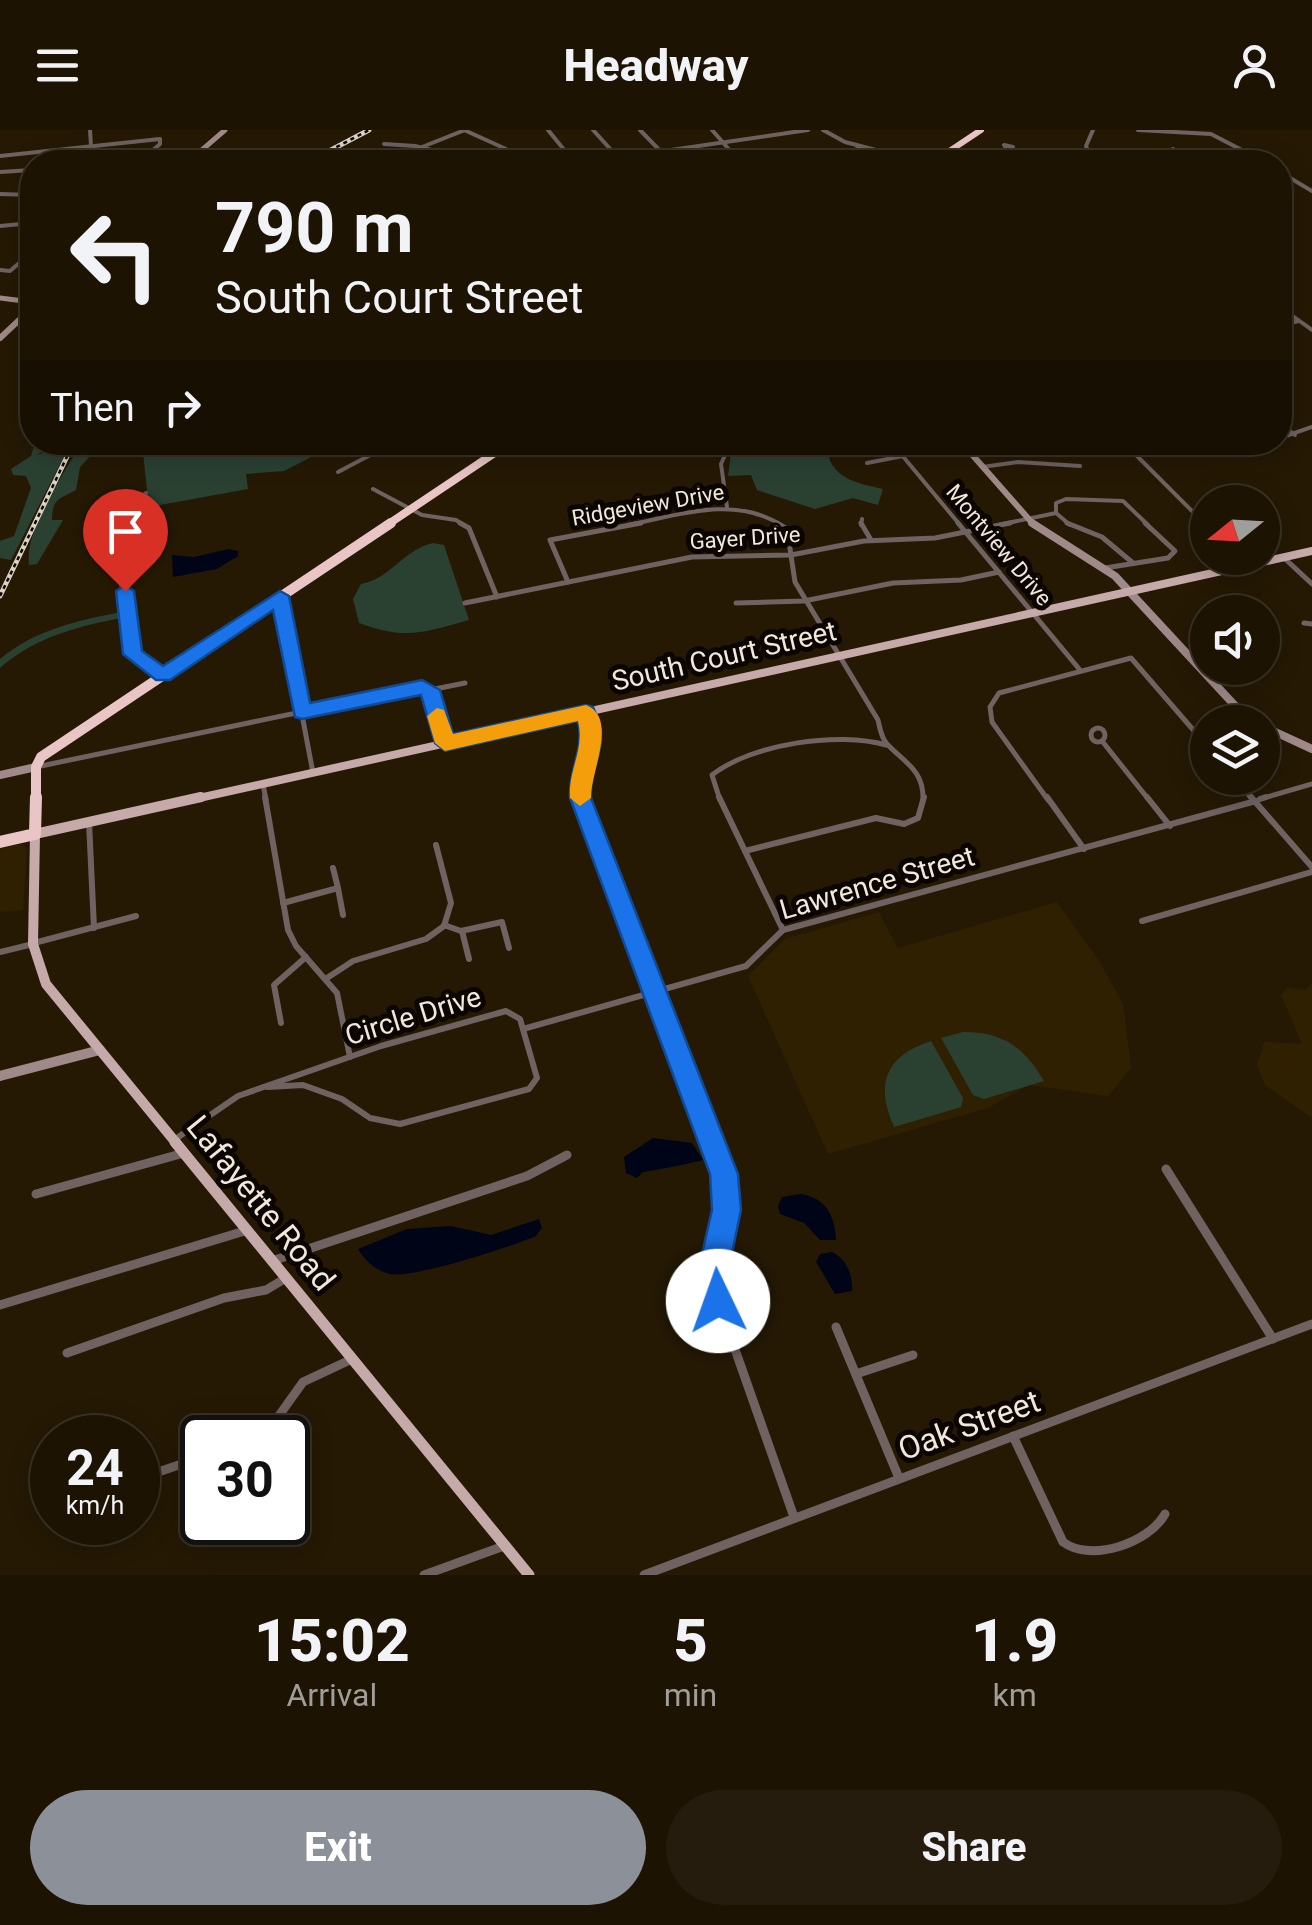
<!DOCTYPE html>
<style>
:root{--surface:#1c1303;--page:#251c0d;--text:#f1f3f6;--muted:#a09e9a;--line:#3a3225;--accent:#8c9099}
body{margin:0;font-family:Roboto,sans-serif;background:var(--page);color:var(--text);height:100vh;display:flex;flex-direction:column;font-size:38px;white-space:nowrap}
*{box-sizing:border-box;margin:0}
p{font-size:32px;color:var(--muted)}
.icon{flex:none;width:55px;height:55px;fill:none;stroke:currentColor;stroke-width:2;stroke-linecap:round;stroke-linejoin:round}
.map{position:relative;height:1445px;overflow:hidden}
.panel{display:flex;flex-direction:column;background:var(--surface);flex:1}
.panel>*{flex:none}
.hud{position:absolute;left:20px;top:20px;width:1272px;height:305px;border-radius:40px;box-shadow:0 5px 25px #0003,0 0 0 2px var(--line);background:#1c1303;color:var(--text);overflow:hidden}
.needle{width:65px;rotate:252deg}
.tools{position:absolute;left:1190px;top:355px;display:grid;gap:20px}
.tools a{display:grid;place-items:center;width:90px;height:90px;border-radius:50%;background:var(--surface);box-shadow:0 5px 25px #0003,0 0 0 2px var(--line);font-size:50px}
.speed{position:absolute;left:30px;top:1285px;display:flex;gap:20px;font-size:50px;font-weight:700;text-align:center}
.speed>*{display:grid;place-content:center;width:130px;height:130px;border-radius:50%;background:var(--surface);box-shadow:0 5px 25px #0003,0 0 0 2px var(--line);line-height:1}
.speed small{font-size:25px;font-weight:400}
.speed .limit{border:5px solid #111;border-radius:15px;background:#fff;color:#111}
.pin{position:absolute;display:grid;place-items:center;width:85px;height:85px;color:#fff;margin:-102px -42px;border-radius:50% 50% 50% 0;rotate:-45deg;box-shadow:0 0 10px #0007}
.pin .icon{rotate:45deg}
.me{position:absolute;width:110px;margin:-55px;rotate:357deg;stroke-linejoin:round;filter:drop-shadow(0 0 8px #0008)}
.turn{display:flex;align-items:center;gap:35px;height:210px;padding:0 30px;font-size:45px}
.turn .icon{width:130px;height:130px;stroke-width:2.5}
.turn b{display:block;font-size:70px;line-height:85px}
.then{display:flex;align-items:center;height:95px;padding:0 30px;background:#0003;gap:20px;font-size:38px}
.eta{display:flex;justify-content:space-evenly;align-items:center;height:170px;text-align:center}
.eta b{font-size:60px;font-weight:800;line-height:70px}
.cta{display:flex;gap:20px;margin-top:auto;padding:20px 30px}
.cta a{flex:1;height:115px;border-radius:60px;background:var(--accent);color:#fff;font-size:40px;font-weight:800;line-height:115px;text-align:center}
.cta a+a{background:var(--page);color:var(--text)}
header{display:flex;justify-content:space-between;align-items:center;height:130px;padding:0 30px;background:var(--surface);font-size:45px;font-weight:800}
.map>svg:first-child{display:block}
</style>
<header><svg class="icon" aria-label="menu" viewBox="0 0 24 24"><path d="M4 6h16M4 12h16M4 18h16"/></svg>Headway<svg class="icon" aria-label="person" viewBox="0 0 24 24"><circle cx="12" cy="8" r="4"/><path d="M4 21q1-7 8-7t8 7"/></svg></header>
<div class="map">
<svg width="1312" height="1445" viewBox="0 0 1312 1445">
<rect width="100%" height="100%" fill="#251904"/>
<g fill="#2f2002">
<polygon points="22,714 27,718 23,780 0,782 0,719"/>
<polygon points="1057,772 1101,834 1123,874 1131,938 1108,966 1028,955 988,978 828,1024 748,846 785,809 879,782 898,818"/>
<polygon points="1312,853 1312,988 1265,955 1257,936 1264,912 1302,914 1281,865 1287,857 1305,860"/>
</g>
<g fill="#2a4132">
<path d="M82,312L103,313L80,337L76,360C60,369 52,368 52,390H63L37,434L29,435C24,400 64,344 82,312Z"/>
<polygon points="35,313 45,313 44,321 36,325 53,321 60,313 71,313 11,430 0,428 0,411 14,406 31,358 26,346 13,345 11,339 31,326"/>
<path d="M142,313H296L321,322L284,341L246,344L248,359L149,377L145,363L127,377L118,394L126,487C80,496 36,506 0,538V529C35,500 78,490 122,482L115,395L123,377L147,360Z"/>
<path d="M827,319C831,349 857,353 883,359L878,375L853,368L815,379L757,360L751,345L728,346L731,324L768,320L793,327Z"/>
<path d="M433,413L444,415L469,490C422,503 405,510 359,493L353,469L361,454C390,449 403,420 433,413Z"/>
<path d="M963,902C1003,902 1024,917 1044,951L984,969L973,965L941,908Z"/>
<path d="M931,911L963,968L961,977L894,997C875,954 885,926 931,911Z"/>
</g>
<g fill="#000417">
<polygon points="229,419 238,421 238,426 217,439 173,447 172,425 194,427"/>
<path d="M653,1008L692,1013L703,1030C696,1032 648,1042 643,1042L637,1048L626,1043L624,1027Z"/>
<path d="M801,1064C826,1068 835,1086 836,1110H820L804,1093L780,1084L778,1076L782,1067Z"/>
<path d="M539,1089L542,1098L536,1106C510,1117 413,1149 389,1144C376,1140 365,1131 358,1119L407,1099L451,1096L491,1105Z"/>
<path d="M832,1122C847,1129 853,1146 852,1161L835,1164L816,1132L820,1124Z"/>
</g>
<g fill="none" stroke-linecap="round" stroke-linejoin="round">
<g stroke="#6f6261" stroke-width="4">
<polyline points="90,0 91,16"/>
<polyline points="464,0 506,19 505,25 494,32"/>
<polyline points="548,0 574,32"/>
<polyline points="593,0 622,32"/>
<polyline points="640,0 671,32"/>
<polyline points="712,0 740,32"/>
<polyline points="823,0 845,12 922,32"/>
<polyline points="1138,0 1211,4 1265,32"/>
<polyline points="384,14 415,16 481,32"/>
<polygon points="1004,15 1013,17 1006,18"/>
<polyline points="422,17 465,0"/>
<polygon points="1173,19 1179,22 1170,21"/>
<polyline points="1008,20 1025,32"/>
<polyline points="1179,22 1247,23"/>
<polyline points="0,26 160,9 160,14 139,32"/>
<polyline points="102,32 164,32"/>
<polyline points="588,32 808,0"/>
<polyline points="836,32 860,17"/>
<polyline points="1092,32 1086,16 1093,0"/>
<polyline points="0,42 32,40"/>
<polyline points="1280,42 1312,61"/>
<polyline points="0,64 32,65"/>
<polyline points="1280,87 1286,90 1280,91"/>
<polyline points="0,96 32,93"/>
<polyline points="0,140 10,141 32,122"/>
<polyline points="1280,177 1312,200"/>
<polyline points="1280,195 1299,191"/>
<polyline points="1280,225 1280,233"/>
<polyline points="1280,293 1295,305"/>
<polyline points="1280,308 1312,297"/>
<polyline points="891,312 960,395"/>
<polyline points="1123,312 1206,395"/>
<polyline points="620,320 649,323 712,312"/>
<polyline points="867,333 903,326"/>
<polyline points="982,337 1018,332 1080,336"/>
<polyline points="338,342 395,312"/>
<polyline points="373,359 422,385 456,390 464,395"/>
<polyline points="727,377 721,334 731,312"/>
<polyline points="1056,383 1070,395"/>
<polyline points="120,395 127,378 146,363"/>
<path d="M628,395C679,385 734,365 781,395"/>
<polyline points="861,395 862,389"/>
<polyline points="998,395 1056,383 1056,373 1066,369 1123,371 1148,395"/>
</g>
<g stroke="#6f6261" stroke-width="5">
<polyline points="120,393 122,457 133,524 162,545"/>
<polyline points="460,393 469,398 497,467"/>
<path d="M777,393L787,399L795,452L878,590C880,598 881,608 887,614C905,633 924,640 923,670"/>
<polyline points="861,393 871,410"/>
<polyline points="958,393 1080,540"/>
<polyline points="1067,393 1102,407 1133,433"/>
<polyline points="1204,393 1208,397"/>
<polyline points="1283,427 1312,454"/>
<polyline points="1237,428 1246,436"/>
<polyline points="1105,438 1168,428 1175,421 1145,393"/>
<polyline points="568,452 550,410 641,393"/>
<polyline points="280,468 313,643"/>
<polyline points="465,473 692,427 791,425 864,411 935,408 1010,393"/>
<polyline points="736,473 804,471 893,453 961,450 999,442"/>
<polyline points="1304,493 1312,494"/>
<polyline points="430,560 465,553"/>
<circle cx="1098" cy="605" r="7"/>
<polyline points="1102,611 1149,670"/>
<polyline points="36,637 422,557 430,560 445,613"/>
<polyline points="1234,648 1253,670"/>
<polyline points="263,654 266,670"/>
<polyline points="1260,669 1312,654"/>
<polyline points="581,670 591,607 586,582"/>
<path d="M720,670L712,645C751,614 839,601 886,615"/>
<polyline points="1048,670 992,592 990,577 999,563 1131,528 1208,617"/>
</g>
<g stroke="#6f6261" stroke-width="6">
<polyline points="265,667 288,800 296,816 337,863 350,927"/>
<polyline points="580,667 713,1014"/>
<polyline points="719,667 783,800"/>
<polyline points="1047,667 1084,719"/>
<polyline points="1147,667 1170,696"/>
<polyline points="1251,667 1312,737"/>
<polyline points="1260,669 1266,667"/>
<polyline points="89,692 94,798"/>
<polyline points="745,721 876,688 904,694 918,688 924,667"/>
<polyline points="338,758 343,785"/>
<polyline points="283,773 338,758 333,738"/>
<polyline points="1142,791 1312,742"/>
<polyline points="444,795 461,801 502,792 509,818"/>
<polyline points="462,801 469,829"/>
<polyline points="34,813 136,786"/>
<polyline points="0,822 33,814"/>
<polyline points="327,848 353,831 426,809 444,796 451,773 436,715"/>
<polyline points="281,893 274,855 306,827"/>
<polyline points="523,899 746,836 783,800 1256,671"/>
<polyline points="174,1010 238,966 381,916 506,881 520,889 537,948 529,959 400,994 370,988 342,969 303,955 268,957"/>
</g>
<g stroke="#6f6261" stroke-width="9">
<path d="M712,1012C737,1077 712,1108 718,1171L794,1387"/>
<polyline points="1166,1039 1273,1209"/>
<polyline points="36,1064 184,1023"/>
<polyline points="275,1130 527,1046 567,1025"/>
<polyline points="0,1175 248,1100"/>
<polyline points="836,1197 899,1348"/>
<polyline points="67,1223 224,1168 266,1160 286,1148"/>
<polyline points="856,1244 913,1225"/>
<path d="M1013,1306L1063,1412C1091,1433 1149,1413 1165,1384"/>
<polyline points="255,1308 278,1287 303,1252 352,1229"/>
<polyline points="138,1349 202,1327"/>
<polyline points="424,1445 504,1416"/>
<polyline points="644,1445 1312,1194"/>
</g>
<g stroke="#a08a89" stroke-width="5">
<polyline points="188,32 225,0"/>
<polyline points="0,168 32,172"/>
</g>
<g stroke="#a08a89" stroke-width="6">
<polyline points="0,208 32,178"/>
<polyline points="961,312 1034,395"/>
</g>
<g stroke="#a08a89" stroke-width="8">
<polyline points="1032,393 1115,446 1239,580 1256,592"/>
<polyline points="1262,596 1312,619"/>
<polyline points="0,645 36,637"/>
</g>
<polyline stroke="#a08a89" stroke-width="10" points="0,946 100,920"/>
<polyline stroke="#c6aaa9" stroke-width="8" points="190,670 1312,421"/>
<polyline stroke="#c6aaa9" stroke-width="10" points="177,1014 46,854 33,814 35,704 201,667"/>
<polyline stroke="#c6aaa9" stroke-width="11" points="175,1012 529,1445"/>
<polyline stroke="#e9c6c5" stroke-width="6" points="933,32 981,0"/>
<polyline stroke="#e9c6c5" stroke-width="8" points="387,395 511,312"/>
<polyline stroke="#e9c6c5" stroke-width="10" points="36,670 36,637 41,627 391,393"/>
<polyline stroke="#e9c6c5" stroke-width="12" points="0,712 35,704 36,667"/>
<defs>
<g id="rail">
<polyline points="308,32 369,0"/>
<polyline points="0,466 74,312"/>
</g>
</defs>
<use href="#rail" stroke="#dbd2c4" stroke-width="5"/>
<use href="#rail" stroke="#0a0501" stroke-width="2.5" stroke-dasharray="4" stroke-linecap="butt"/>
</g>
<path fill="#1a73e8" stroke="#114b97" stroke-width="2.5" d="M125,455L134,461L142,521L163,536L280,461L289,466L310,573L422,550L440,560L453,604L586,575L593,577C613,619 589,629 591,668L738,1044L741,1080L728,1142L733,1171L728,1182L718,1186L707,1182L698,1142L712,1080L710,1044L570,668C568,640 585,620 578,591L445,621L435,613L421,565L302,589L295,587L273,480L170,550H156L123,524L116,461Z"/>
<path fill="#f59e0b" d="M586,575C619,588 590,643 591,668L580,676L570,668C568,639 585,620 578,591L445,621L435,613L427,586L437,578L444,580L453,604Z"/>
<g text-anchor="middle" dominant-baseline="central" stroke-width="10" stroke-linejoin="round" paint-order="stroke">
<g font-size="22" fill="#f1e8db" stroke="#0a0501">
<text transform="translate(648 375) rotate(-10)">Ridgeview Drive</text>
<text transform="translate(745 408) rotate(-4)">Gayer Drive</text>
<text transform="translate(999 415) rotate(50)">Montview Drive</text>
</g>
<g font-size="28" fill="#f1e8db" stroke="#0a0501">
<text transform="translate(724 526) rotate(-13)">South Court Street</text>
<text transform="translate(877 753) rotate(-16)">Lawrence Street</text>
<text transform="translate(413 886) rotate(-17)">Circle Drive</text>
</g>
<g font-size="32" fill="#f1e8db" stroke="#0a0501">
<text transform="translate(261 1073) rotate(51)">Lafayette Road</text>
<text transform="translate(969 1295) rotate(-20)">Oak Street</text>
</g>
</g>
</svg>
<div class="tools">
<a><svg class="needle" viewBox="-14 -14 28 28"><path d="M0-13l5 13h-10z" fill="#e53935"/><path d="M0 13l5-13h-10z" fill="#a09e9a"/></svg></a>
<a><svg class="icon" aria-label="sound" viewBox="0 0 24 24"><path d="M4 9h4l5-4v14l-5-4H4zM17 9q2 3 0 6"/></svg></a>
<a><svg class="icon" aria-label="layers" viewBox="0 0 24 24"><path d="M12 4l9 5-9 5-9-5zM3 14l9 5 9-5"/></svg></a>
</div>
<div class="speed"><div>24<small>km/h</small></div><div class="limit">30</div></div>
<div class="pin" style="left:125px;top:461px;background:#d93025"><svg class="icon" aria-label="arrive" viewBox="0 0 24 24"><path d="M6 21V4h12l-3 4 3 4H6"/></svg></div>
<svg class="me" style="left:718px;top:1171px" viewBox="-20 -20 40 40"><circle r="19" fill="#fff"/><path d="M0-13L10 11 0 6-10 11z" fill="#1a73e8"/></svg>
<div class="hud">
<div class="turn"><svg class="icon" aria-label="left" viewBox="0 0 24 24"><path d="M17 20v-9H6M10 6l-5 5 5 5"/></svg><div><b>790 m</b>South Court Street</div></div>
<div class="then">Then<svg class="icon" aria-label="right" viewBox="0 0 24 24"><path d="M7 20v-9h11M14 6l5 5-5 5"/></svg></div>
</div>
</div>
<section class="panel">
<div class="eta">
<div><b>15:02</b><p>Arrival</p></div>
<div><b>5</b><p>min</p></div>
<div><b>1.9</b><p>km</p></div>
</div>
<div class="cta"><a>Exit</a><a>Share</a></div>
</section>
